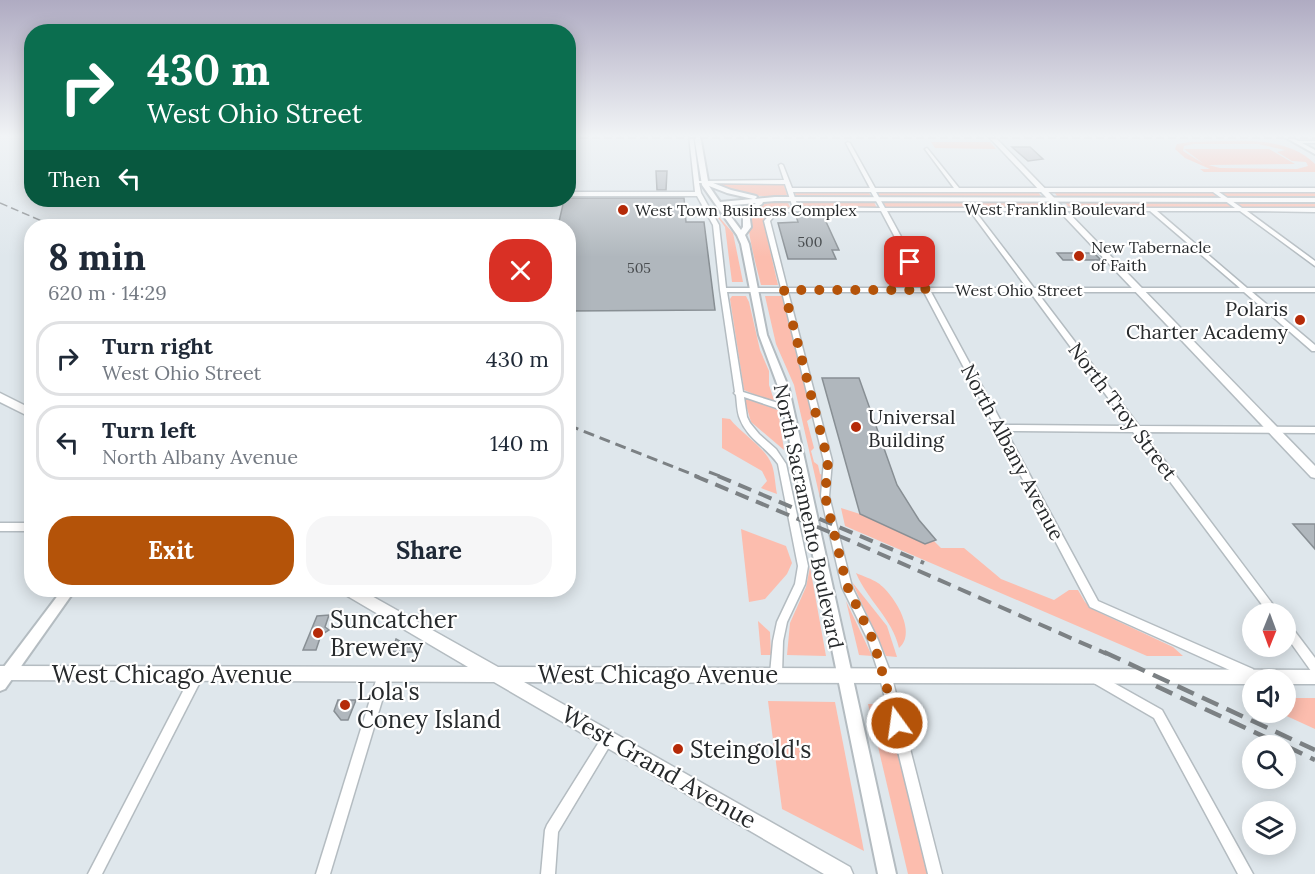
<!DOCTYPE html>
<meta charset="utf-8">
<style>
:root{--surface:#fff;--page:#f6f6f7;--text:#1f2937;--muted:#747a83;--line:#e0e1e3;--accent:#b45309}
body{margin:0;font-family:Lora,serif;background:var(--page);color:var(--text);height:100vh;display:flex;flex-direction:column;font-size:22px;white-space:nowrap}
*{box-sizing:border-box;margin:0}
p{font-size:20px;color:var(--muted)}
.icon{flex:none;width:33px;height:33px;fill:none;stroke:currentColor;stroke-width:2;stroke-linecap:round;stroke-linejoin:round}
.map{position:relative;flex:1;overflow:hidden}
.drawer{position:absolute;left:24px;top:219px;width:552px;height:378px;display:flex;flex-direction:column;background:var(--surface);border-radius:24px;box-shadow:0 3px 15px #0003}
.drawer>*{flex:none}
.top-card{position:absolute;left:24px;top:24px;width:552px;height:183px;border-radius:24px;box-shadow:0 3px 15px #0003;background:#0b6e4f;color:#fff;overflow:hidden}
.needle{width:39px;rotate:181deg}
.buttons{position:absolute;left:1242px;top:603px;display:grid;gap:12px}
.buttons a{display:grid;place-items:center;width:54px;height:54px;border-radius:50%;background:var(--surface);box-shadow:0 3px 15px #0003;font-size:30px}
.pin{position:absolute;display:grid;place-items:center;width:51px;height:51px;color:#fff;margin:-26px;border-radius:12px;box-shadow:0 3px 9px #0006}
.me{position:absolute;width:66px;margin:-33px;rotate:346deg;stroke-linejoin:round;filter:drop-shadow(0 0 4px #0008)}
.turn{display:flex;align-items:center;gap:21px;height:126px;padding:0 24px;font-size:27px}
.turn .icon{width:78px;height:78px;stroke-width:2.5}
.turn b{display:block;font-size:42px;line-height:51px}
.then{display:flex;align-items:center;height:57px;padding:0 24px;background:#0003;gap:12px;font-size:22px}
.round{display:grid;place-items:center;flex:none;width:63px;height:63px;border-radius:24px;background:var(--page)}
.summary{display:flex;align-items:center;justify-content:space-between;height:102px;padding:0 24px}
h1{font-size:36px;font-weight:700;line-height:45px}
.button{display:flex;gap:12px;margin-top:auto;padding:12px 24px}
.button a{flex:1;height:69px;border-radius:24px;background:var(--accent);color:#fff;font-size:24px;font-weight:700;line-height:69px;text-align:center}
.button a+a{background:var(--page);color:var(--text)}
ul{padding:0;list-style:none}
li{display:flex;align-items:center;gap:18px;height:75px;margin:0 12px 9px;padding:0 12px;border:3px solid var(--line);border-radius:24px}
li div{flex:1}
li b{display:block;font-size:22px}
li em{font-style:normal}
.map>svg:first-child{display:block}
</style>
<div class="map">
<svg width="1315" height="874" viewBox="0 0 1315 874">
<rect width="100%" height="100%" fill="#dfe7ec"/>
<g fill="#fcbdae" fill-rule="evenodd">
<polygon points="931,142 990,142 996,149 935,148"/>
<path d="M1190,142C1229,142 1285,133 1315,164V172H1204L1200,169H1210L1185,158L1175,149L1177,144ZM1193,144H1258L1285,150L1277,152L1292,161L1306,162L1308,166L1297,169L1220,168L1208,165L1295,164L1269,149H1184L1204,164L1183,151L1184,146Z"/>
<path d="M716,183H783L787,194L786,196C764,196 734,198 716,183Z"/>
<polygon points="794,191 868,191 871,196 796,196"/>
<polygon points="877,191 1037,191 1042,197 880,197"/>
<polygon points="1053,191 1210,191 1218,197 1058,197"/>
<polygon points="1219,191 1315,191 1315,197 1227,197"/>
<polygon points="797,202 874,202 877,208 800,208"/>
<polygon points="883,202 1046,202 1052,208 886,208"/>
<polygon points="1064,202 1227,203 1234,208 1070,208"/>
<path d="M771,203H788L790,207L770,212L763,220L778,285H761C758,272 743,220 750,211C754,205 764,204 771,203Z"/>
<polygon points="1236,203 1315,203 1315,208 1243,208"/>
<polygon points="711,208 733,233 743,282 732,282 725,227"/>
<polygon points="732,296 746,296 749,302 760,350 769,371 769,385 775,403 744,390 730,299"/>
<polygon points="765,296 783,296 813,417 807,421 814,448 811,451 814,462 818,465 820,474 823,475 820,498 794,385 776,344"/>
<polygon points="744,398 778,410 784,450 751,422"/>
<path d="M722,418L730,419C742,434 765,447 772,465C775,474 775,484 777,494L761,488L767,481L762,471L722,448Z"/>
<polygon points="841,508 860,514 925,544 934,541 941,548 964,548 1001,579 1054,600 1069,590 1078,590 1085,602 1094,610 1173,647 1183,656 1147,656 845,526"/>
<polygon points="741,529 786,546 792,563 787,574 765,599 749,602"/>
<polygon points="810,567 826,656 787,655 790,623 806,587"/>
<path d="M856,573C863,576 872,579 878,583C894,594 918,633 899,648C892,618 868,601 856,573Z"/>
<polygon points="852,582 887,626 897,657 886,656"/>
<polygon points="846,601 872,656 859,655"/>
<polygon points="758,621 770,632 771,655 761,655"/>
<polygon points="1286,698 1315,698 1315,729 1280,713 1286,712"/>
<polygon points="768,701 835,702 864,851 782,809"/>
<polygon points="868,704 886,704 927,874 908,874"/>
</g>
<g fill="#b0b7bd" stroke="#888f94" stroke-width="1.5">
<polygon points="1012,147 1030,147 1043,159 1028,161"/>
<polygon points="656,171 667,171 666,190 657,190"/>
<polygon points="568,198 684,198 686,222 704,222 715,310 568,311 568,226 558,226 564,200"/>
<polygon points="795,213 822,213 839,250 832,250 836,259 788,259 778,223 798,222"/>
<polygon points="1057,253 1094,253 1101,260 1063,260"/>
<polygon points="822,378 859,378 897,485 919,520 936,540 925,544 860,514"/>
<polygon points="1293,524 1315,524 1315,549"/>
<polygon points="329,615 325,627 329,630 321,635 316,650 303,650 317,616"/>
<polygon points="396,639 419,652 392,652"/>
<polygon points="338,700 356,700 348,720 341,720 334,711"/>
</g>
<g fill="none" stroke-linecap="round" stroke-linejoin="round">
<defs>
<g id="minor">
<path d="M689,135H693L699,181L784,180L779,165L781,164L783,165L792,188H870L846,143L848,142L850,143L875,188H954L925,149L927,148L959,188H1315V192H1219L1242,208H1315V212L1247,211L1315,261V266L1240,211H1157L1247,288H1315V292H1252L1315,345V351H1312L1244,292H1037L1139,426L1315,427V433L1143,432L1280,614H1269L1133,432L1006,431L1098,601L1253,669L1255,673L1253,677L1249,678L1245,677L1090,607L924,292H788L832,461L829,496L852,587L878,640L891,674L942,874H928L879,674L868,640L842,587L821,496L824,461L782,292H727L743,392L791,407L792,409L788,412L744,397L747,417L750,423L759,434L776,449L786,464L808,566L805,584L787,622L783,641L782,674L780,678L776,679L772,678L770,674L773,641L777,622L795,584L798,566L778,464C767,448 747,438 740,419C737,412 737,403 736,395L734,393L735,392L720,290L713,225L697,196H568V192H695ZM699,183L785,184L793,208L772,212L764,221L781,288H726L719,225L701,193ZM793,192H871L880,208L798,207ZM876,192H1213L1235,208H885ZM796,211H881L922,288H787L770,221L776,214ZM887,211H970L1027,288H929ZM975,211H1150L1240,288H1034ZM931,292H1030L1129,426L1003,425Z"/>
<polygon points="1297,141 1315,141 1315,143 1295,143 1295,142"/>
<rect x="0" y="523" width="32" height="8"/>
<polygon points="1286,623 1290,625 1315,658 1315,672 1311,671 1286,636"/>
<polygon points="198,669 202,670 204,674 202,678 102,874 88,874 194,670"/>
<polygon points="384,669 388,670 390,674 330,874 316,874 378,674 380,670"/>
<polygon points="1096,673 1162,710 1253,874 1238,874 1154,718 1092,682 1090,678 1092,674"/>
<polygon points="608,732 612,734 614,738 612,742 558,832 555,874 541,874 545,830 547,825 604,734"/>
</g>
<g id="tertiary">
<path d="M694,135H700L708,181L731,190L756,196L757,197L755,199L775,197L1315,198V202L775,201L763,202L762,204L749,212L751,227L745,235L749,244L767,335L789,389L896,874H878L779,389L759,335L741,244L737,235L702,185ZM709,186L727,193L753,199L720,202ZM756,203L743,211V227L741,230L723,206Z"/>
<polygon points="1281,135 1287,135 1315,150 1315,154"/>
<polygon points="62,590 75,590 5,689 0,691 0,672"/>
</g>
<g id="secondary">
<polygon points="987,135 993,135 1315,466 1315,478 1311,477"/>
<polygon points="0,393 32,409 32,418 0,402"/>
<polygon points="342,590 361,590 498,667 1315,670 1315,684 1286,684 1286,680 1252,680 1252,684 524,682 850,867 853,874 824,874 494,682 0,680 0,666 468,667 344,594"/>
</g>
</defs>
<use href="#minor" stroke="#b4bcc1" stroke-width="3"/>
<use href="#tertiary" stroke="#b4bcc1" stroke-width="4"/>
<use href="#secondary" stroke="#b4bcc1" stroke-width="3"/>
<use href="#minor" fill="#fff" fill-rule="evenodd"/>
<use href="#tertiary" fill="#fff" fill-rule="evenodd"/>
<use href="#secondary" fill="#fff" fill-rule="evenodd"/>
<g stroke="#7c8184" stroke-width="1.5" stroke-dasharray="8 4" stroke-linecap="butt">
<polyline points="0,135 32,135"/>
<polyline points="568,138 1315,138"/>
<polyline points="0,203 51,225"/>
</g>
<polyline stroke="#7c8184" stroke-width="2" stroke-dasharray="9 4.5" stroke-linecap="butt" points="48,223 54,226"/>
<g stroke="#7c8184" stroke-width="3" stroke-dasharray="11 6" stroke-linecap="butt">
<polyline points="568,425 699,477"/>
<polyline points="709,472 722,477"/>
</g>
<g stroke="#7c8184" stroke-width="4" stroke-dasharray="14 8" stroke-linecap="butt">
<polyline points="695,476 851,541 1107,654"/>
<polyline points="718,476 924,563"/>
</g>
<g stroke="#7c8184" stroke-width="4.5" stroke-dasharray="18 9" stroke-linecap="butt">
<polyline points="1104,652 1315,750"/>
<polyline points="1156,686 1284,746"/>
<polyline points="1286,746 1315,760"/>
</g>
</g>
<linearGradient id="sky" x2="0" y2="1"><stop stop-color="#afabc2"/><stop offset="0.53" stop-color="#f1f4f6"/><stop offset="1" stop-color="#f1f4f6" stop-opacity="0"/></linearGradient>
<rect width="1315" height="257" fill="url(#sky)"/>
<g fill="none" stroke-linecap="round" stroke-linejoin="round">
<polyline stroke="#b45309" stroke-width="10" stroke-dasharray="0 18" points="897,723 873,640 847,586 825,496 828,461 784,290 926,290 910,262"/>
</g>
<g fill="#b52a08" stroke="#fff" stroke-width="2">
<circle cx="623" cy="210" r="6"/>
<circle cx="1079" cy="256" r="6"/>
<circle cx="1300" cy="320" r="6"/>
<circle cx="856" cy="427" r="6"/>
<circle cx="318" cy="633" r="6"/>
<circle cx="345" cy="705" r="6"/>
<circle cx="678" cy="749" r="6"/>
</g>
<g text-anchor="middle" dominant-baseline="central" stroke-width="4.5" stroke-linejoin="round" paint-order="stroke">
<g font-size="14" fill="#494d50">
<text x="810" y="242">500</text>
<text x="639" y="268">505</text>
</g>
<g font-size="16" fill="#272a2c" stroke="#fff">
<text x="1055" y="209">West Franklin Boulevard</text>
<text x="1019" y="290">West Ohio Street</text>
</g>
<g font-size="16" fill="#272a2c" stroke="#fff" text-anchor="start">
<text x="635" y="210">West Town Business Complex</text>
<text x="1091" y="247">New Tabernacle<tspan x="1091" dy="18">of Faith</tspan></text>
</g>
<g font-size="20" fill="#272a2c" stroke="#fff" text-anchor="end">
<text x="1288" y="308">Polaris<tspan x="1288" dy="23">Charter Academy</tspan></text>
<text x="868" y="416" text-anchor="start">Universal<tspan x="868" dy="23">Building</tspan></text>
</g>
<g font-size="20" fill="#272a2c" stroke="#fff">
<text transform="translate(1123 411) rotate(53)">North Troy Street</text>
<text transform="translate(1013 452) rotate(62)">North Albany Avenue</text>
<text transform="translate(809 516) rotate(78)">North Sacramento Boulevard</text>
</g>
<g font-size="24" fill="#272a2c" stroke="#fff" text-anchor="start">
<text x="330" y="619">Suncatcher<tspan x="330" dy="28">Brewery</tspan></text>
<text x="357" y="691">Lola's<tspan x="357" dy="28">Coney Island</tspan></text>
<text x="690" y="749">Steingold's</text>
</g>
<g font-size="24" fill="#272a2c" stroke="#fff">
<text x="172" y="674">West Chicago Avenue</text>
<text x="658" y="674">West Chicago Avenue</text>
<text transform="translate(659 767) rotate(30)">West Grand Avenue</text>
</g>
</g>
</svg>
<div class="buttons">
<a><svg class="needle" viewBox="-14 -14 28 28"><path d="M0-13l5 13h-10z" fill="#e53935"/><path d="M0 13l5-13h-10z" fill="#747a83"/></svg></a>
<a><svg class="icon" aria-label="sound" viewBox="0 0 24 24"><path d="M4 9h4l5-4v14l-5-4H4zM17 9q2 3 0 6"/></svg></a>
<a><svg class="icon" aria-label="search" viewBox="0 0 24 24"><circle cx="10" cy="10" r="6"/><path d="M15 15l6 6"/></svg></a>
<a><svg class="icon" aria-label="layers" viewBox="0 0 24 24"><path d="M12 4l9 5-9 5-9-5zM3 14l9 5 9-5"/></svg></a>
</div>
<div class="pin" style="left:910px;top:262px;background:#d93025"><svg class="icon" aria-label="arrive" viewBox="0 0 24 24"><path d="M6 21V4h12l-3 4 3 4H6"/></svg></div>
<svg class="me" style="left:897px;top:723px" viewBox="-20 -20 40 40"><circle r="17" fill="#b45309" stroke="#fff" stroke-width="3"/><path d="M0-11L8 9 0 5-8 9z" fill="#fff"/></svg>
<div class="top-card">
<div class="turn"><svg class="icon" aria-label="right" viewBox="0 0 24 24"><path d="M7 20v-9h11M14 6l5 5-5 5"/></svg><div><b>430 m</b>West Ohio Street</div></div>
<div class="then">Then<svg class="icon" aria-label="left" viewBox="0 0 24 24"><path d="M17 20v-9H6M10 6l-5 5 5 5"/></svg></div>
</div>
<section class="drawer">
<div class="summary"><div><h1>8 min</h1><p>620 m · 14:29</p></div><a class="round" style="background:#d93025;color:#fff"><svg class="icon" aria-label="close" viewBox="0 0 24 24"><path d="M6 6l12 12M18 6L6 18"/></svg></a></div>
<ul>
<li><svg class="icon" aria-label="right" viewBox="0 0 24 24"><path d="M7 20v-9h11M14 6l5 5-5 5"/></svg><div><b>Turn right</b><p>West Ohio Street</p></div><em>430 m</em></li>
<li><svg class="icon" aria-label="left" viewBox="0 0 24 24"><path d="M17 20v-9H6M10 6l-5 5 5 5"/></svg><div><b>Turn left</b><p>North Albany Avenue</p></div><em>140 m</em></li>
</ul>
<div class="button"><a>Exit</a><a>Share</a></div>
</section>
</div>
